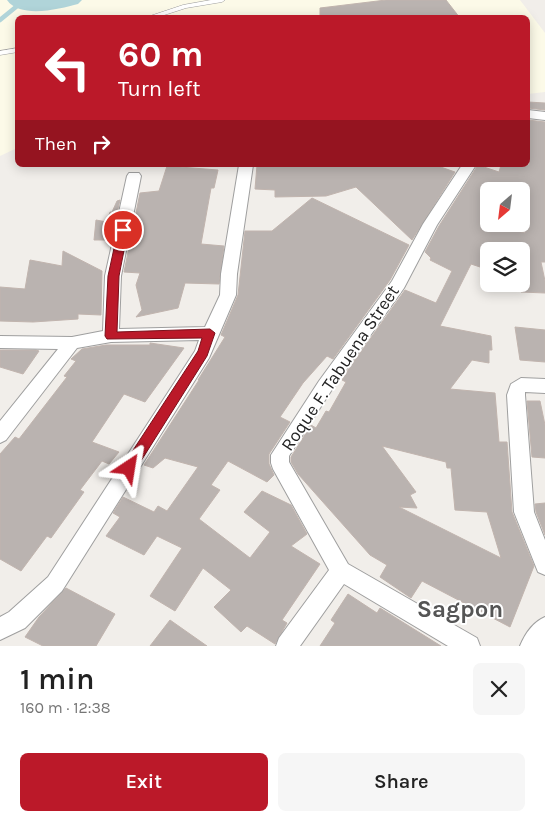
<!DOCTYPE html>
<meta charset="utf-8">
<style>
:root{--surface:#fff;--page:#f6f6f6;--text:#222;--muted:#767676;--accent:#bb1929}
body{margin:0;font-family:Karla,sans-serif;background:var(--page);color:var(--text);height:100vh;display:flex;flex-direction:column;font-size:19px;white-space:nowrap}
*{box-sizing:border-box;margin:0}
p{font-size:16px;color:var(--muted)}
.icon{flex:none;width:28px;height:28px;fill:none;stroke:currentColor;stroke-width:2;stroke-linecap:round;stroke-linejoin:round}
.map{position:relative;height:646px;overflow:hidden}
.details{display:flex;flex-direction:column;background:var(--surface);flex:1}
.details>*{flex:none}
.banner{position:absolute;left:15px;top:15px;width:515px;height:152px;border-radius:8px;box-shadow:0 2px 12px #0003;background:#bb1929;color:#fff;overflow:hidden}
.needle{width:32px;rotate:208deg}
.buttons{position:absolute;left:480px;top:182px;display:grid;gap:10px}
.buttons a{display:grid;place-items:center;width:50px;height:50px;border-radius:8px;background:var(--surface);box-shadow:0 2px 12px #0003;font-size:25px}
.pin{position:absolute;display:grid;place-items:center;width:42px;height:42px;color:#fff;margin:-21px;border:2px solid #fff;border-radius:50%;box-shadow:0 1px 5px #0007}
.me{position:absolute;width:55px;margin:-28px;rotate:33deg;stroke-linejoin:round;filter:drop-shadow(0 0 4px #0008)}
.turn{display:flex;align-items:center;gap:18px;height:105px;padding:0 20px;font-size:22px}
.turn .icon{width:65px;height:65px;stroke-width:2.5}
.turn b{display:block;font-size:35px;line-height:42px}
.then{display:flex;align-items:center;height:48px;padding:0 20px;background:#0003;gap:10px;font-size:19px}
.round{display:grid;place-items:center;flex:none;width:52px;height:52px;border-radius:8px;background:var(--page)}
.head{display:flex;align-items:center;justify-content:space-between;height:85px;padding:0 20px}
h1{font-size:30px;font-weight:600;line-height:38px}
.action{display:flex;gap:10px;margin-top:auto;padding:10px 20px}
.action a{flex:1;height:58px;border-radius:8px;background:var(--accent);color:#fff;font-size:20px;font-weight:600;line-height:58px;text-align:center}
.action a+a{background:var(--page);color:var(--text)}
.map>svg:first-child{display:block}
</style>
<div class="map">
<svg width="545" height="646" viewBox="0 0 545 646">
<rect width="100%" height="100%" fill="#f1eeea"/>
<polygon fill="#fcfae8" points="0,0 520,0 545,33 545,92 528,94 528,18 18,18 17,148 0,156"/>
<g fill="none" stroke-linecap="round" stroke-linejoin="round">
<polyline stroke="#b0d4d9" stroke-width="4.5" points="0,20 22,2"/>
<path fill="#b0d4d9" fill-rule="evenodd" d="M7,0H82L78,4C60,9 20,19 7,0Z"/>
</g>
<g fill="#bab3b0" stroke="#c1b4ae" fill-rule="evenodd">
<polygon points="386,0 446,0 460,18 320,18 320,8"/>
<polygon points="528,102 545,103 545,110 528,108"/>
<path d="M528,120L545,122V262H541L545,281V293L521,292V251H489V270L471,264L440,326L491,336L492,350H489V363L472,360L450,389L495,393L499,442H507L512,512L534,566L510,627L422,581L411,598L380,577L387,565L370,555L298,474L291,462V457L311,425L316,428L326,411L329,412L346,382L342,380L350,367L405,290L436,303L452,271L430,260L431,258L425,252L439,226L478,165L499,172L501,165H529L530,138H528ZM489,191H521V202L525,203V233L489,224ZM382,446L446,462L447,468H451L455,510L487,512L501,558L399,507L417,508L410,495L416,492Z"/>
<polygon points="257,165 435,165 455,172 412,240 356,187 326,196 275,197 275,190 255,189"/>
<polygon points="167,166 218,170 214,188 211,188 201,244 224,246 219,284 185,283 178,308 136,317 142,310 136,285 140,273 124,272 140,193 159,191"/>
<polygon points="312,198 409,245 390,280 333,359 327,356 303,383 280,417 290,422 269,454 269,464 274,475 267,482 228,461 211,485 220,490 199,519 250,558 270,532 244,512 262,491 291,505 307,534 291,546 320,564 282,620 287,623 275,644 247,626 241,632 214,607 231,590 203,568 175,611 150,596 182,548 157,536 144,555 106,536 120,517 113,513 123,497 154,512 158,506 167,511 198,467 165,458 153,468 144,465 199,380 198,380 225,337 221,335 238,295 245,231 272,231"/>
<polygon points="120,200 111,240 94,240 96,220 107,222 110,212 112,212 117,201"/>
<polygon points="63,251 102,271 101,315 78,314 78,319 33,322 0,321 0,287 25,289 30,260 62,266"/>
<polygon points="515,327 545,330 545,362 520,360"/>
<polygon points="150,343 184,348 145,402 124,394 92,442 119,452 109,464 102,461 80,490 84,492 51,538 47,536 21,571 0,559 0,454 15,437 19,439 67,377 64,376 76,361 71,359 82,349 106,345 150,345"/>
<polygon points="0,350 36,350 39,351 23,374 0,367"/>
<polygon points="527,401 540,401 545,425 545,458 532,457"/>
<polygon points="545,503 545,535 536,512 535,504"/>
<polygon points="66,588 115,614 96,646 43,646 25,637 39,617"/>
<polygon points="348,594 377,613 380,608 441,646 320,646 335,623 331,620"/>
<polygon points="170,620 207,646 150,646"/>
</g>
<g fill="none" stroke-linecap="round" stroke-linejoin="round">
<defs>
<g id="service">
<polygon points="211,0 225,0 222,2 186,8 155,18 144,18 183,5"/>
<polygon points="18,48 18,52 0,55 0,51"/>
</g>
<g id="minor">
<polygon points="528,110 545,112 545,120 528,118"/>
<polygon points="239,165 253,165 237,274 236,295 209,358 62,591 25,628 0,640 0,617 9,612 48,577 195,351 199,340 111,342 77,348 6,440 0,443 0,421 58,349 0,348 0,336 72,337 103,331 105,276 127,176 129,173 139,173 141,176 121,276 119,329 205,327 220,295 221,274"/>
<polygon points="462,165 476,165 437,225 404,288 331,391 289,456 289,462 348,564 477,638 480,646 448,646 344,584 300,646 276,646 279,638 329,570 273,469 271,463 271,455 319,381 392,281 423,224"/>
<polygon points="521,378 545,379 545,393 525,392 525,395 534,512 545,540 545,575 538,572 514,512 507,395 511,384"/>
<path d="M545,617V646H520C525,634 533,622 545,617Z"/>
</g>
</defs>
<use href="#service" stroke="#9f9f9f" stroke-width="1"/>
<use href="#minor" stroke="#9f9f9f" stroke-width="2"/>
<use href="#service" fill="#fff" fill-rule="evenodd"/>
<use href="#minor" fill="#fff" fill-rule="evenodd"/>
</g>
<polygon fill="#bb1929" stroke="#7a101b" points="123,226 128,230 119,276 117,332 210,329 215,333 207,356 134,472 129,474 124,472 122,468 124,464 198,351 202,338 107,339 105,336 108,276 118,230"/>
<g text-anchor="middle" dominant-baseline="central" stroke-width="4" stroke-linejoin="round" paint-order="stroke">
<g font-size="18" fill="#222" stroke="#fff">
<text transform="translate(340 368) rotate(-56)">Roque F. Tabuena Street</text>
</g>
<g font-size="24" font-weight="bold" fill="#555" stroke="#fff">
<text x="460" y="609">Sagpon</text>
</g>
</g>
</svg>
<div class="buttons">
<a><svg class="needle" viewBox="-14 -14 28 28"><path d="M0-13l5 13h-10z" fill="#e53935"/><path d="M0 13l5-13h-10z" fill="#767676"/></svg></a>
<a><svg class="icon" aria-label="layers" viewBox="0 0 24 24"><path d="M12 4l9 5-9 5-9-5zM3 14l9 5 9-5"/></svg></a>
</div>
<div class="pin" style="left:123px;top:230px;background:#d93025"><svg class="icon" aria-label="arrive" viewBox="0 0 24 24"><path d="M6 21V4h12l-3 4 3 4H6"/></svg></div>
<svg class="me" style="left:129px;top:468px" viewBox="-20 -20 40 40"><path d="M0-17L14 15 0 8-14 15z" fill="#bb1929" stroke="#fff" stroke-width="4"/></svg>
<div class="banner">
<div class="turn"><svg class="icon" aria-label="left" viewBox="0 0 24 24"><path d="M17 20v-9H6M10 6l-5 5 5 5"/></svg><div><b>60 m</b>Turn left</div></div>
<div class="then">Then<svg class="icon" aria-label="right" viewBox="0 0 24 24"><path d="M7 20v-9h11M14 6l5 5-5 5"/></svg></div>
</div>
</div>
<section class="details">
<div class="head"><div><h1>1 min</h1><p>160 m · 12:38</p></div><a class="round"><svg class="icon" aria-label="close" viewBox="0 0 24 24"><path d="M6 6l12 12M18 6L6 18"/></svg></a></div>
<div class="action"><a>Exit</a><a>Share</a></div>
</section>
